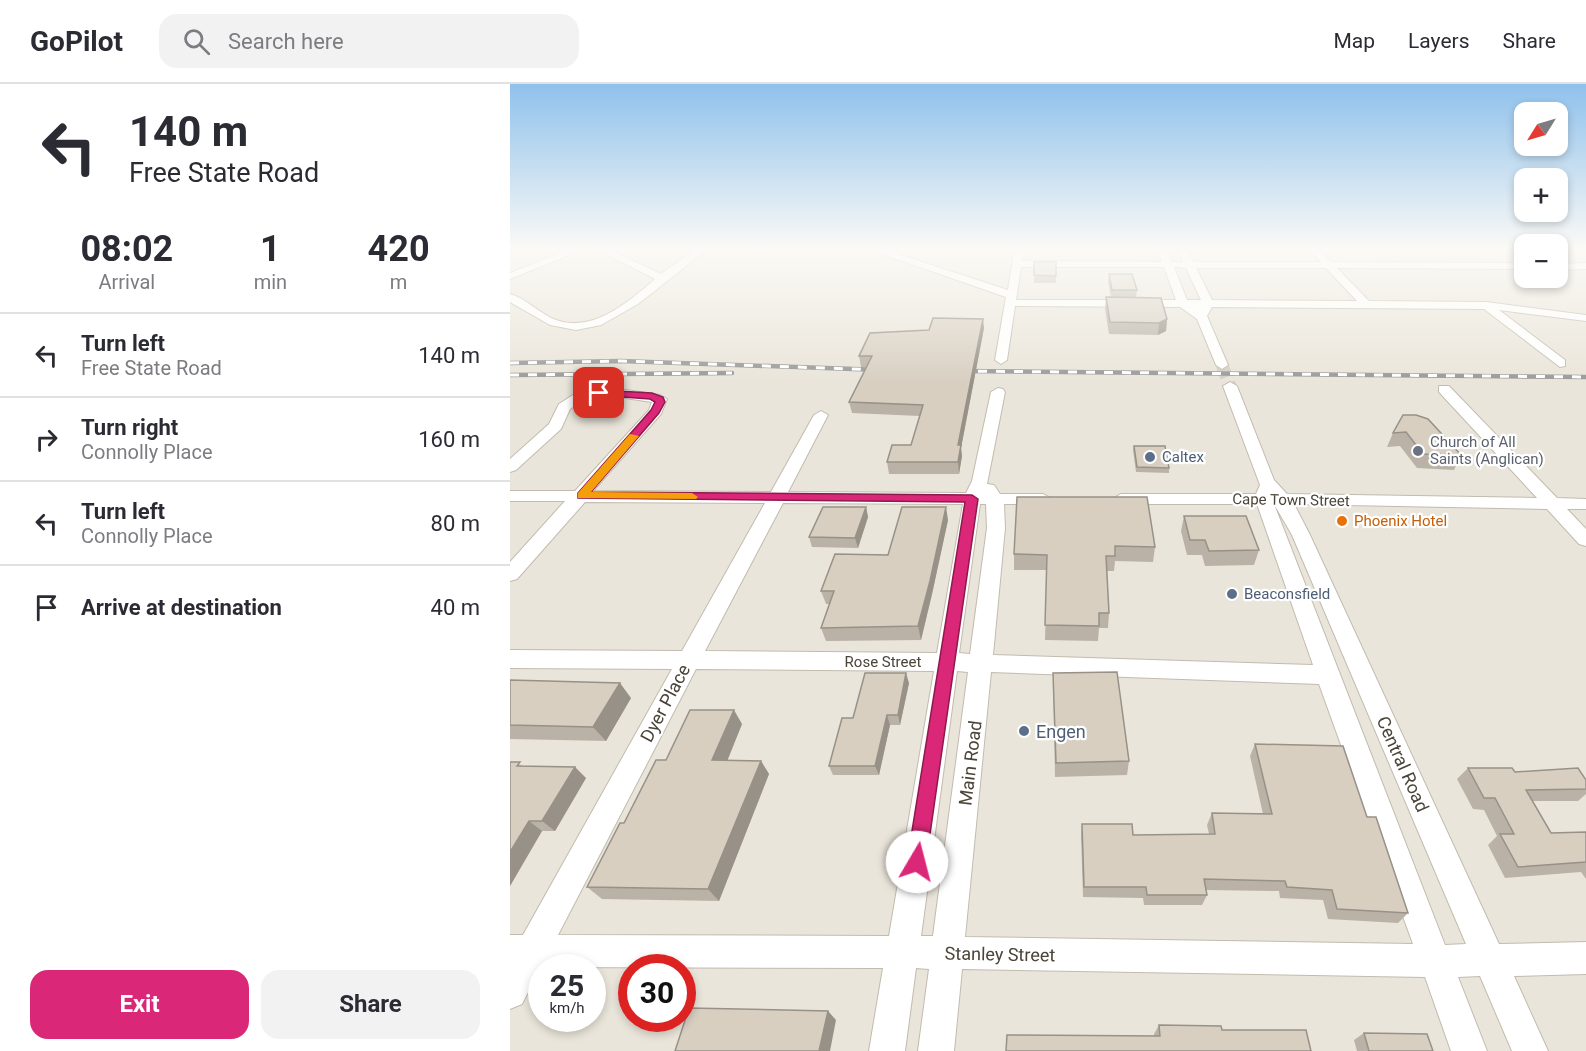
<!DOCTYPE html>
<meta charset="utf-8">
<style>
:root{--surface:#fff;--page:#f2f2f3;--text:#2b2b33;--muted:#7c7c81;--line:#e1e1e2;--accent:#db2777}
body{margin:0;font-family:Roboto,sans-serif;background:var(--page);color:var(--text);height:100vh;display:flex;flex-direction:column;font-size:22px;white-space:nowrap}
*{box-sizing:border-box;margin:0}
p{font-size:20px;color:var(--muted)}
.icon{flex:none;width:33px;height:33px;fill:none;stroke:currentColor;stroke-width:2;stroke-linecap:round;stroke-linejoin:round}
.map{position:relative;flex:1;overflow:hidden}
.side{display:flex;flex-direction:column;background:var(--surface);width:510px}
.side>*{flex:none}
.banner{background:#fff;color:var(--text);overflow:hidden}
.needle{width:39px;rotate:233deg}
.fabs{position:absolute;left:1004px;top:18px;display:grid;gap:12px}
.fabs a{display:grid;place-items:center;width:54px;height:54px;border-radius:12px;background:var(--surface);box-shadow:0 3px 9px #0003;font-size:30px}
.speed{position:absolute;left:18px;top:870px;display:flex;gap:12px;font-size:30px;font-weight:700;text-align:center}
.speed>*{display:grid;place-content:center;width:78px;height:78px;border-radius:50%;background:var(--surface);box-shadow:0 3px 9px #0003;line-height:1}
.speed small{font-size:15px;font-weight:400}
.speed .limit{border:9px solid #d22;background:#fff;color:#111}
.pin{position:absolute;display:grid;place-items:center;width:51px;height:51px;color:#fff;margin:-26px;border-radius:12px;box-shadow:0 3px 9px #0006}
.me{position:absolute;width:66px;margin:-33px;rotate:8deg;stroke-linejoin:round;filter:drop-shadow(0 0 4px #0008)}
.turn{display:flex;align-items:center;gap:21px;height:126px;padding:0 30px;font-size:27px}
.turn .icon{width:78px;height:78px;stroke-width:2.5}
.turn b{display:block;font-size:42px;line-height:51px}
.eta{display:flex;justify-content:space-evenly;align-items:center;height:102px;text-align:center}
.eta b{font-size:36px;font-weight:700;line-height:42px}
.button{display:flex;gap:12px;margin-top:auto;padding:12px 30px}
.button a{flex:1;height:69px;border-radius:18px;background:var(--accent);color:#fff;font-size:24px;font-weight:700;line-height:69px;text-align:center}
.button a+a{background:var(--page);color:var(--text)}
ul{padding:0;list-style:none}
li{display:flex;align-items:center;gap:18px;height:84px;padding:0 30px;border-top:2px solid var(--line)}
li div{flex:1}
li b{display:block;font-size:22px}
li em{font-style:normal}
header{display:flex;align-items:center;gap:36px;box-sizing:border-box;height:84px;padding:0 30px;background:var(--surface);border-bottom:2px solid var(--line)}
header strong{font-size:28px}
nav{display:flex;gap:33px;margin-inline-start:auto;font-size:21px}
.search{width:420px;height:54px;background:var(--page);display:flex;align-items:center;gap:15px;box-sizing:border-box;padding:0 21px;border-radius:18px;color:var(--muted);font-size:22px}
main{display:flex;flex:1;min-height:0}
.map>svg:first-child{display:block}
</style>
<header>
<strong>GoPilot</strong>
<div class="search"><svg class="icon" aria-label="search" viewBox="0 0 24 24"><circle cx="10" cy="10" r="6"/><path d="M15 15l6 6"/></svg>Search here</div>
<nav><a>Map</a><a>Layers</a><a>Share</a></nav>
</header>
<main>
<section class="side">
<div class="banner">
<div class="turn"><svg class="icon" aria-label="left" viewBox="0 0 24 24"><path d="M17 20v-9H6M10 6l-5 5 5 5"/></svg><div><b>140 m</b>Free State Road</div></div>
</div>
<div class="eta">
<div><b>08:02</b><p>Arrival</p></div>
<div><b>1</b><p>min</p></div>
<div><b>420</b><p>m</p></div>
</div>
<ul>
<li><svg class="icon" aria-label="left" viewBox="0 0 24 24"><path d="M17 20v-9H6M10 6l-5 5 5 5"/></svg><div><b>Turn left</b><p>Free State Road</p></div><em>140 m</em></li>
<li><svg class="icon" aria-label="right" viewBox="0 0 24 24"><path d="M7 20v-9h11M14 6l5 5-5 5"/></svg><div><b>Turn right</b><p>Connolly Place</p></div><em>160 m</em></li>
<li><svg class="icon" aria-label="left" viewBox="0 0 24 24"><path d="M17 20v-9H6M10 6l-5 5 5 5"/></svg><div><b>Turn left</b><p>Connolly Place</p></div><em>80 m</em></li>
<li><svg class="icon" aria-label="arrive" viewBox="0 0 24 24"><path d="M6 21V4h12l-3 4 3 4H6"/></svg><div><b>Arrive at destination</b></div><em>40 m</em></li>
</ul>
<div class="button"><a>Exit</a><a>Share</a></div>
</section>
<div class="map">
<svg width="1076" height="967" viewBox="0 0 1076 967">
<rect width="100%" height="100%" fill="#f6f3ec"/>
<path fill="#eae5da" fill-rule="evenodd" d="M0,163H1014V194H1047V163H1076V967H0ZM32,884H82V934H32ZM122,884H172V934H122Z"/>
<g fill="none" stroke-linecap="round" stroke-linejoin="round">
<polyline stroke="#d4d0c8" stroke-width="13" stroke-dasharray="13 6" stroke-linecap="butt" points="712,281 720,302"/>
<defs>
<g id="minor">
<polygon points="66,163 79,163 0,195 0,189"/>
<path d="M82,163H94L151,190L189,163H200L128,220L91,241L66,246L40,241L0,218V210C15,214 27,227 41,234C80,252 117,219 145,195Z"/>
<polygon points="239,163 253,163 259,167 254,170"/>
<path d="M352,163H366L498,206L505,163H514L512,177L652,178L647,163H656L661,178H673L667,163H676L683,178H811L797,163H806L821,178L1014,179V185L827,184L859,217L976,218L1076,231V237L989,226L1055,276V282L1050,283L974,225L702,223L697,232L718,281L712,285L706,281L687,235L670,223L505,222L497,276L491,280L485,276L496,213ZM511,183H654L666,216H506ZM664,183L676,184L691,216H677ZM686,184H816L847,217L702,216Z"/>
<polygon points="1076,179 1076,185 1047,186 1047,180"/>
<path d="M720,298L727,302L764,396L777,410L1027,414L929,308V302H939L1047,414L1076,415V425H1057L1076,445V462L1069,460L1037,425L784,420L800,451L989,860L1076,858V890L1004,892L1038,967H1002L970,892L948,893L977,967H941L915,893L452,885L444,967H408L419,885L406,884L395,967H359L373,884L31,883L12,920L0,925V851H13L162,585L0,584V566L172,567L255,419L75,418L7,495L0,497V478L55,417H0V407H65L139,326L142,318L102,312L72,317L60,325L51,345L6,386L0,388V375L39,340L49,320L63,311L102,304L150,311L157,315L151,330L83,407L261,408L304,331L311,327L318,331L278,408L456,409L462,397L481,308L488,304L493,305L495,308L477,400L484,401L490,410H533L542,415L533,420H494L495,444L483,571L803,581L747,420H611L602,415L611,410H746L750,401L713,302ZM273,419L453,420L427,569L195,567ZM470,420H476L477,444L460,570L449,569ZM764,420L782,451L956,860L935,861ZM186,585L424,587L379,852L48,851ZM447,587L458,588L423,852H411ZM481,588L809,600L903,860L455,853Z"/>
</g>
</defs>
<use href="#minor" stroke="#c2bbae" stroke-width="2"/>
<use href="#minor" fill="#fff" fill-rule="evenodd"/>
<defs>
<g id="rail">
<polyline points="0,279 111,277 372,286"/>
<polyline points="450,287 1076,293"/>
<polyline points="0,291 222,289"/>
</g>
</defs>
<use href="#rail" stroke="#9a9a9a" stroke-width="4.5"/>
<use href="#rail" stroke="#fff" stroke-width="3" stroke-dasharray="9" stroke-linecap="butt"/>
</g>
<g fill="#bab2a6">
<rect x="524" y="178" width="22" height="21"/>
<polygon points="599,190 627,206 626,213 657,235 656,247 648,251 599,250 595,225 596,213 601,213 598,198"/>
<polygon points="474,244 451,364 452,372 449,390 379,390 377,378 401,361 410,332 342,329 339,318 357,283 351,283 349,272"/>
<polygon points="893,331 951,371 944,386 907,384 890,362 877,363 883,349"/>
<polygon points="624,362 659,384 659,389 626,388 623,366"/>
<polygon points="507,413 645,463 643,478 605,477 604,487 597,487 599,529 598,544 589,544 588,557 535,556 537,486 504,486 504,470"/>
<polygon points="356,423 358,433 348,464 302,463 299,453"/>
<polygon points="674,432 749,466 744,481 695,482 692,471 677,471 671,447"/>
<polygon points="438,436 422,510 411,556 316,557 311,544 319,520 316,520 311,507"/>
<polygon points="543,589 619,677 617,691 545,693"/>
<polygon points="0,596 121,614 96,657 0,655"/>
<polygon points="399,599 390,641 380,641 369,691 323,691 319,682"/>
<polygon points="232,640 217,676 251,677 259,690 209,817 92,815 77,803 114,739"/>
<polygon points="745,660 857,733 898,829 888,839 818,835 813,816 770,814 769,807 696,806 697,811 692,821 634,821 633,814 573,813 571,751 572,740 623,751 699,750 697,741 702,729 753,730 740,672"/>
<polygon points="0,678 14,682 76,694 45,747 32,747 0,802"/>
<polygon points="958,684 1005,688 1076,696 1076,710 1068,717 1022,717 1041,749 1076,748 1076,795 1071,788 995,794 978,761 987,752 974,726 963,725 947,695"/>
<polygon points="649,941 712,946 801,967 644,952 644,950"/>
<polygon points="854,949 923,967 847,967 844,956"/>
</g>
<g fill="#979187">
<polygon points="473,235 474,244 451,364 452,372 449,390 448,378 448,361"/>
<polygon points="657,235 656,247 648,251 649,239"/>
<polygon points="356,423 358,433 348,464 345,454"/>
<polygon points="436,423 438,436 422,510 411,556 408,542"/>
<polygon points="396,589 399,599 390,641 388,631"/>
<polygon points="110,599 121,614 96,657 83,643"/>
<polygon points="224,626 232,640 212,690 202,676"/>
<polygon points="377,631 380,641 369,691 365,682"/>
<polygon points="251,677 259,690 209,817 198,805"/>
<polygon points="65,683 76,694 45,747 32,737"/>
<polygon points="19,737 32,747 0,802 0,768"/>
<polygon points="318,927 326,936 320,967 309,967"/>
</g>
<g fill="#d8cfc1" stroke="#979187" stroke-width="1.5">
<polygon points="524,178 546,178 546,192 524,191"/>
<polygon points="599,190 622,190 627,206 602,206"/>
<polygon points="596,213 651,214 657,235 649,239 600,238"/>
<polygon points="423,234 473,235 448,361 451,361 448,378 377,378 382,361 401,361 413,321 339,318 362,272 349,272 360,249 419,246"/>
<polygon points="893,331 906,331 918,335 951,371 913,370 896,348 883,349"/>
<polygon points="624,362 655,362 659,384 627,383"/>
<polygon points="507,413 637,413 645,463 605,462 605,472 596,472 599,529 589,529 589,542 535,541 537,471 504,470"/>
<polygon points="313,423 356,423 345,454 299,453"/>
<polygon points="392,423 436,423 420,497 408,542 311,544 324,507 311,507 325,470 378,471"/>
<polygon points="674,432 736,432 749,466 699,467 695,456 680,456"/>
<polygon points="607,588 619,677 546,679 543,589"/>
<polygon points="355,589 396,589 388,631 377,631 365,682 319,682 332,634 343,634"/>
<polygon points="0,596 110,599 83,643 0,641"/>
<polygon points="180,626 224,626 202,676 251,677 198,805 77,803 110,739 114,739 146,676 156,676"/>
<polygon points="745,660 833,662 857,733 866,733 898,829 827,825 822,806 777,803 775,797 694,795 697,811 637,811 636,803 574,803 572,740 622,740 623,751 705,750 702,729 762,730"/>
<polygon points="0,678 10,678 7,682 65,683 32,737 19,737 0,768"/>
<polygon points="958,684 1002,684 1005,688 1068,684 1076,696 1076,705 1016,706 1041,749 1076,748 1076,778 1008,783 990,750 1004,750 985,714 974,714"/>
<polygon points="179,924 318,927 309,967 165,967"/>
<polygon points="649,941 711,942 712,946 796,946 801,967 496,967 497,951 650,952"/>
<polygon points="854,949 917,950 923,967 859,967"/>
</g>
<linearGradient id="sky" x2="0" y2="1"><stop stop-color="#8fc1ec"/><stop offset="0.55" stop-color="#fbfaf6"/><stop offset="1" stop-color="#fbfaf6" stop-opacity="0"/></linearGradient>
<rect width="1076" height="299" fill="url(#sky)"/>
<polygon fill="#db2777" stroke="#8e194d" stroke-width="1.5" points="89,306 142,309 153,313 155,318 149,329 81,408 462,411 468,415 415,785 407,788 400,785 397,778 455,418 68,414 68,409 141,326 145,318 140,315 86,311 86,307"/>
<polygon fill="#f59e0b" points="120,350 129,352 81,408 182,409 188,413 186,415 68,414 68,409"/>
<circle fill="#6b7280" stroke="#fff" stroke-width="2" cx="908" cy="367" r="6"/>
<g fill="#5c6f8a" stroke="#fff" stroke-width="2">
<circle cx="640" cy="373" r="6"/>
<circle cx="722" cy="510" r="6"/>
<circle cx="514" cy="647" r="6"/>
</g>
<circle fill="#e8710a" stroke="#fff" stroke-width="2" cx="832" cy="437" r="6"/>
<g text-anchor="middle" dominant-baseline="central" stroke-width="4.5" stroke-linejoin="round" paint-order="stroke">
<g font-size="15" fill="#5b616d" stroke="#fff" text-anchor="start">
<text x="920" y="358">Church of All<tspan x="920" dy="17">Saints (Anglican)</tspan></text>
</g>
<g font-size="15" fill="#4e5e75" stroke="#fff" text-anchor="start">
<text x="652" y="373">Caltex</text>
<text x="734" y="510">Beaconsfield</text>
</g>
<g font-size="15" fill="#4b4439" stroke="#fff">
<text transform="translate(781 416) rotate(1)">Cape Town Street</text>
<text x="373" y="578">Rose Street</text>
</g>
<g font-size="15" fill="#c56008" stroke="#fff" text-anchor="start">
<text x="844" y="437">Phoenix Hotel</text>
</g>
<g font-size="18" fill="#4b4439" stroke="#fff">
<text transform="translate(155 619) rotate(-62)">Dyer Place</text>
<text transform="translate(460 679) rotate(-83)">Main Road</text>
<text transform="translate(893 680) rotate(66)">Central Road</text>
<text transform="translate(490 870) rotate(1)">Stanley Street</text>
</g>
<g font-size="18" fill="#4e5e75" stroke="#fff" text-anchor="start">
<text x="526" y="647">Engen</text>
</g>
</g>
</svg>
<div class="fabs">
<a><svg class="needle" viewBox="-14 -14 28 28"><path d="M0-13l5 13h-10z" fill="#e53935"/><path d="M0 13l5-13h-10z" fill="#7c7c81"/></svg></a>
<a>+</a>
<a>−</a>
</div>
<div class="speed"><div>25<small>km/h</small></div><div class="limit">30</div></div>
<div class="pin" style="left:89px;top:309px;background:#d93025"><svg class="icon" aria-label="arrive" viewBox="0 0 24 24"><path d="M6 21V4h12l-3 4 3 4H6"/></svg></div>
<svg class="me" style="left:407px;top:778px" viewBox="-20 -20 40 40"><circle r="19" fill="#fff"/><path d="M0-13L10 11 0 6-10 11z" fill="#db2777"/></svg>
</div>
</main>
